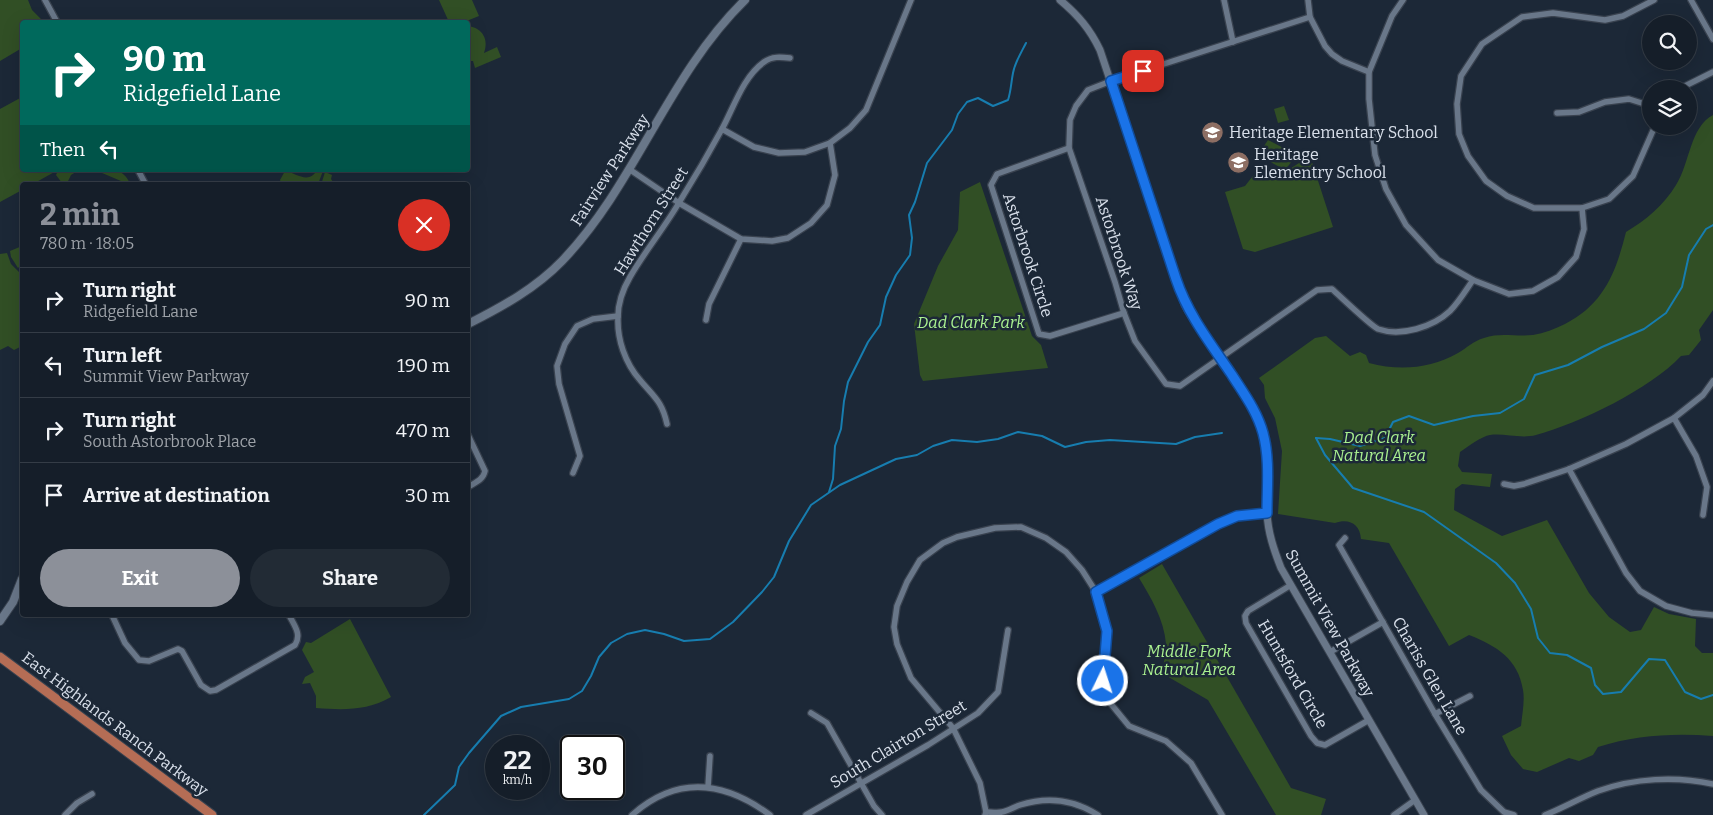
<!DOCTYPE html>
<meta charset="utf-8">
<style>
:root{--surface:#151e29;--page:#222b35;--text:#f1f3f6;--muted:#9da2a8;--line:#343c46;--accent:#8c9099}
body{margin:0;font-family:Bitter,serif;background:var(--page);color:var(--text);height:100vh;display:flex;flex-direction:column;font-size:19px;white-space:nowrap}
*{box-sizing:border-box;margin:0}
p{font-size:16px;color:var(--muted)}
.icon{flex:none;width:28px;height:28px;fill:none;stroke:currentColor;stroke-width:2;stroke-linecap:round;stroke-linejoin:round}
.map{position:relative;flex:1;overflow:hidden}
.sheet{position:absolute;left:20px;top:182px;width:450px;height:435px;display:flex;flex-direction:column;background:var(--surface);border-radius:5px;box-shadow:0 5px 20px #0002,0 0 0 1px var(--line)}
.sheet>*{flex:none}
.top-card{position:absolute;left:20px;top:20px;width:450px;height:152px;border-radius:5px;box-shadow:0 5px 20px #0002,0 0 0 1px var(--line);background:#00695c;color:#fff;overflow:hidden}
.buttons{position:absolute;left:1642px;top:15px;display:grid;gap:10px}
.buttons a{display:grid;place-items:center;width:55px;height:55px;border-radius:50%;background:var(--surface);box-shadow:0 5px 20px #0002,0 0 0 1px var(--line);font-size:25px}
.speed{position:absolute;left:485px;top:735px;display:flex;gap:10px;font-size:25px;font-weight:700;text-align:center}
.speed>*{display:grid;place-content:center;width:65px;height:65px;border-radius:50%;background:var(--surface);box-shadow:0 5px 20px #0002,0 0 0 1px var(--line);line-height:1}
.speed small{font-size:12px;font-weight:400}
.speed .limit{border:2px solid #111;border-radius:8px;background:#fff;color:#111}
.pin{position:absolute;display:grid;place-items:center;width:42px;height:42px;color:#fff;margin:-21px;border-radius:10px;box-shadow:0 2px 8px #0006}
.me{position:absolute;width:55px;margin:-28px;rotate:4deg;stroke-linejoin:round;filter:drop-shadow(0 0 4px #0008)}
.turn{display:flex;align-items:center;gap:18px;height:105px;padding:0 20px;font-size:22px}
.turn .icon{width:65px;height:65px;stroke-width:2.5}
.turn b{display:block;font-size:35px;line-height:42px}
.then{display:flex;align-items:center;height:48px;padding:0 20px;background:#0003;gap:10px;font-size:19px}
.round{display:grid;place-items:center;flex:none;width:52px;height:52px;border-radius:26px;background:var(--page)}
.head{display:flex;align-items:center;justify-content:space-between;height:85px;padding:0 20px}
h1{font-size:30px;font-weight:700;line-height:38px;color:var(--accent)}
.primary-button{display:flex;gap:10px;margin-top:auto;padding:10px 20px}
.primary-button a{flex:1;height:58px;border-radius:30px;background:var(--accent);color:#fff;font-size:20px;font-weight:700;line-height:58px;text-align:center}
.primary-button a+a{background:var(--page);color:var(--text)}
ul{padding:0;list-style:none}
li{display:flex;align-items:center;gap:15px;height:65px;padding:0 20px;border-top:1px solid var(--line)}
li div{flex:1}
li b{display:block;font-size:19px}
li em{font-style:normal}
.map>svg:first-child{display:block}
</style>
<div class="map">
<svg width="1713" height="815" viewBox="0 0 1713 815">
<rect width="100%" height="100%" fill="#1c2837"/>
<g fill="#314f25">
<polygon points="0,0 28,0 32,10 44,22 22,22 22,48 0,61"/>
<polygon points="439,0 472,0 479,16 464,22 449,22"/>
<path d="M468,26C483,28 489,40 484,53L497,47L501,57L475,68L473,61H468Z"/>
<polygon points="22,97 22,170 58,170 31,185 22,185 22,190 0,202 0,109"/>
<polygon points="1284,106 1289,120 1278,123 1274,109"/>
<path d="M1713,115V310L1699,330L1701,340L1689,355L1681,356C1650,389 1580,423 1536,435C1521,439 1504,433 1490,435C1482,436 1467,447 1460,452L1458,466L1462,472L1492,474L1490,487L1462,484L1455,489L1454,510L1502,536L1547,520L1589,593L1609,617L1630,632L1641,630L1654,607L1669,614L1696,619L1695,646L1702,653H1713V736C1674,733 1636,735 1598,747L1593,755L1579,761L1569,758L1537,772L1523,769L1511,755L1502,736L1521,726C1522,715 1525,701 1523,690C1518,659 1497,646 1469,635L1449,646L1389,543L1361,539C1360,524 1349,518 1335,523L1278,514L1282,451L1275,418L1265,398L1264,385L1259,378L1315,338L1326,336L1350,356L1360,352L1366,355L1369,363C1399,371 1430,369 1458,353C1467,348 1473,341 1484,338C1501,332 1515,337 1533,335C1544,333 1555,329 1565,324C1604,304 1616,272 1626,232C1646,220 1664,205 1676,185C1690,163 1690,127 1713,115Z"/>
<polygon points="1268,140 1297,155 1285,170 1258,155"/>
<polygon points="1310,156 1333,227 1255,252 1243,249 1225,192 1245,186 1260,167 1285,172"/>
<polygon points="63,170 79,170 71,175 66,185 61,185 62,183 56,175 57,173"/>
<path d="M95,170C114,170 122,167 131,185H121V181Z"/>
<path d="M317,170L323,171L318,184L315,185H297L294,182L281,183L280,180L285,171C296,173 309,185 317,170Z"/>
<polygon points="325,172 332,175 331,179 333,182 328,185 321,185"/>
<polygon points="980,182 1032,336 1041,345 1048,368 923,381 920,375 914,324 938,266 958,230 960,192"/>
<polygon points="22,246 22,264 18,268 11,257 10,251"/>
<polygon points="7,253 11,264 22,275 22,346 14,350 8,346 0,350 0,254"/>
<path d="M1162,564L1291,788L1326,799L1321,815H1276L1208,700L1165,675C1161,664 1167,655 1166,644C1164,619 1151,598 1139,578Z"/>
<path d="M350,619L391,697C367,711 343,710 316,708V696L310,683L302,684L305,677L314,672L302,650L306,642L311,643Z"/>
</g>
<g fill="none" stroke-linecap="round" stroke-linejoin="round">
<g stroke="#177daf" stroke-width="2">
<polyline points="1316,438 1325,455 1353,488 1424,512 1496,563 1515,583 1531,609 1538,638 1550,653 1567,655 1591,668 1595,685 1603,694 1621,692 1649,659 1665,660 1685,692 1701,699 1713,695"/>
<polyline points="1316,438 1330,439 1360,446 1385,438 1393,422 1409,416 1434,425 1473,416 1500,413 1524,399 1535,375 1568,365 1602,347 1644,329 1666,313 1682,287 1689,255 1706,229 1713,225"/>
<path d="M829,492L833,479L835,446L841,429L844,401L848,382L868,342L880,325L886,297L896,275L910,255L912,238L909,215L915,202L927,163L952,130L958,114L967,102L978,98L993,106L1008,100C1011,91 1011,83 1013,73C1015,62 1021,53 1026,43"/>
<polyline points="424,815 455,785 459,767 469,753 501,716 521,707 569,699 582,691 591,676 599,657 611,643 627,634 645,630 664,634 684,641 710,639 733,622 762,592 774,577 789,541 811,505 840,485 896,459 917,455 933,446 952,440 977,442 998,439 1018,432 1042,436 1065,447 1086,442 1110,440 1176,444 1195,437 1222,433"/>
</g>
<defs>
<g id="minor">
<polyline points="45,0 57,22"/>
<polyline points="1224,0 1233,42"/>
<polyline points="1308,0 1310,17 1325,46 1332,54 1342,61 1369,72"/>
<polyline points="1403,0 1392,16 1369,72 1369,99 1375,155 1386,189 1406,225 1438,260 1473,280 1509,294 1533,291 1558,277 1576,257 1584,229 1582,208"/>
<polyline points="1654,0 1623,16 1605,20 1553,13 1522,17 1482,44 1461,76 1457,104 1459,134 1468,156 1486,181 1507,196 1534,208 1582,208 1609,199 1633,176 1655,126"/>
<polyline points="1691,0 1713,39"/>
<path d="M1310,17L1111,81L1088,90L1076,106L1070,120L1069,148L1115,282L1124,313L1135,341L1166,384L1180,386L1317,290L1332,289C1341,297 1370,325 1378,329C1401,337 1433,327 1450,311C1459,302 1466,290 1473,280"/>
<polyline points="1679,89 1713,72"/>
<polyline points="1557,113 1579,112 1605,102 1629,99 1651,106"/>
<polyline points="722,129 754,147 779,153 805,152 830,143 850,128 866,110 911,0"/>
<polyline points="1069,148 997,174 991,185 1039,334 1050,336 1124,313"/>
<polyline points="629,169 679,203 741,239 772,241 788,238 811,223 827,205 835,175 830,143"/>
<polyline points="138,170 146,185"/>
<polyline points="706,320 709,304 741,239"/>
<polyline points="1674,418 1696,456 1707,487 1703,515"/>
<path d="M667,424C662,401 654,397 640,380C625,363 617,339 618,317C618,304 623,289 630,277C645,251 665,227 680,201C695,177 709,153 722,129C734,107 743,77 764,62C772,56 781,57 790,58"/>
<path d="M468,435L485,471C483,480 476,482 468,487"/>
<polyline points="1569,469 1626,573 1640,591 1666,606 1692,613 1713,615"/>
<polyline points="573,473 580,456 559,384 557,366 565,344 577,326 593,319 618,316"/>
<polyline points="1504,484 1514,486 1524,484 1569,469 1626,444 1674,418 1703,395 1713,381"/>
<polyline points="1345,538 1339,545 1435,714 1481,790 1504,812 1514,815"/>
<polyline points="1291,585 1248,611 1245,616 1246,623 1311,736 1317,743 1325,745 1369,720"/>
<polyline points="1096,592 1218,524 1237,516 1267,513"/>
<path d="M112,615L125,643L139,660L149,661L178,649L182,651L201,685L210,691L216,690L295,645C302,634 294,625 289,615"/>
<polyline points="1330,652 1383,622"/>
<polyline points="811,713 827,723 874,806 882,815"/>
<polyline points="1435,714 1470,696"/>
<polyline points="708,787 710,756"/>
<path d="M986,812C991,812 997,813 1002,812C1008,811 1014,807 1020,805C1048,796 1073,799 1098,815"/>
<polyline points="65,815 77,803 92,794"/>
<path d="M632,815C677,775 724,781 770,815"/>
<polyline points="806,815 928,745 978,713 998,692 1008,630"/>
<polyline points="985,815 986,812 980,783 953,728 911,678 897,644 894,627 897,606 907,582 920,560 943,543 957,537 995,528 1021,527 1046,538 1066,552 1082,570 1096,592 1107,631 1103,681 1111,704 1129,726 1166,741 1191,763 1222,815"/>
<polyline points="1394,815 1415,800"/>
<path d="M1545,815C1563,808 1580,798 1598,791C1634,778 1676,776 1713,784"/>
</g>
<path id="tertiary" d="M1060,0C1078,15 1090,29 1100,50L1185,305C1208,346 1251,389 1263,433C1270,459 1266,486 1267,513C1268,533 1274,550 1281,568L1424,815"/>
<g id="secondary">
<path d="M468,324C502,307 536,288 562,261C636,184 668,75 745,0"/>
<polyline points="0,621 13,602 22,579"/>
</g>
<polyline id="primary" points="0,657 212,815"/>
</defs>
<use href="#minor" stroke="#39424f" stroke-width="8"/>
<use href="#tertiary" stroke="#39424f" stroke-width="9"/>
<use href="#secondary" stroke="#39424f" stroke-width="10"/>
<use href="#primary" stroke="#39424f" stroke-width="11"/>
<use href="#minor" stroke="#697789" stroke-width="5.5"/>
<use href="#tertiary" stroke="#697789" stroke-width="7"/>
<use href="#secondary" stroke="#697789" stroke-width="8"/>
<use href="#primary" stroke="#b56d55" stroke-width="9"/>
</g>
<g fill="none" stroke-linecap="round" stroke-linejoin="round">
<defs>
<path id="route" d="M1103,681L1107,631L1096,592L1218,524L1237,516L1267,513C1267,487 1270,459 1263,433C1257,411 1244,394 1232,375C1211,344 1188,315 1176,279L1111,81L1143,71"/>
</defs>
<use href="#route" stroke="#114b97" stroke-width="12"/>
<use href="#route" stroke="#1a73e8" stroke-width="9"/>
</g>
<defs>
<symbol id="school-disc" viewBox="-11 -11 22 22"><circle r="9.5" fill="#8d6e63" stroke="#1c2837"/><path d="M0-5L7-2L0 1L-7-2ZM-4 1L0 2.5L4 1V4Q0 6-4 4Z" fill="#fff"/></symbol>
</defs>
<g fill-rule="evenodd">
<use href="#school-disc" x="1200" y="120" width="25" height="25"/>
<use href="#school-disc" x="1226" y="150" width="25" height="25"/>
</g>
<g text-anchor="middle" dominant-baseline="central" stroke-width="5" stroke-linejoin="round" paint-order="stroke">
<g font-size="16" fill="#d9e0eb" stroke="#1c2837" text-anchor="start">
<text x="1229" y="132">Heritage Elementary School</text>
<text x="1254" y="154">Heritage<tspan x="1254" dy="18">Elementry School</tspan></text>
</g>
<g font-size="16" fill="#d9e0eb" stroke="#1c2837">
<text transform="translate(610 170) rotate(-57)">Fairview Parkway</text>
<text transform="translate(651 221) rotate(-58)">Hawthorn Street</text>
<text transform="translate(1119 253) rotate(72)">Astorbrook Way</text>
<text transform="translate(1028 255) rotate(72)">Astorbrook Circle</text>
<text transform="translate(1330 623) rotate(61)">Summit View Parkway</text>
<text transform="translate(1293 674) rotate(60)">Huntsford Circle</text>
<text transform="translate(1430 676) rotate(60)">Chariss Glen Lane</text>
<text transform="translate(115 724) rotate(37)">East Highlands Ranch Parkway</text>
<text transform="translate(898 744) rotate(-31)">South Clairton Street</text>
</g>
<g font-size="16" font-style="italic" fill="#aaf190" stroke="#1c2837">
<text x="971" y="322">Dad Clark Park</text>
<text x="1379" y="437">Dad Clark<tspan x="1379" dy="18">Natural Area</tspan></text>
<text x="1189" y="651">Middle Fork<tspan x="1189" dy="18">Natural Area</tspan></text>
</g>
</g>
</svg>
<div class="buttons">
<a><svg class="icon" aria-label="search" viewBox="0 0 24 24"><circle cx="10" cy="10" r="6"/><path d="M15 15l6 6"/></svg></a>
<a><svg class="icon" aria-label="layers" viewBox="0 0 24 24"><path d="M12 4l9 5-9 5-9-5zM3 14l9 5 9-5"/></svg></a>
</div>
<div class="speed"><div>22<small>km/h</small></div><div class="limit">30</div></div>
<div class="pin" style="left:1143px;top:71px;background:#d93025"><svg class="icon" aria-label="arrive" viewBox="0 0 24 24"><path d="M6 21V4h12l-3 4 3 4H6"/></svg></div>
<svg class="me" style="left:1103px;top:681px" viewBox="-20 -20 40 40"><circle r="17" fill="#1a73e8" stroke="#fff" stroke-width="3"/><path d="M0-11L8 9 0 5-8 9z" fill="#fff"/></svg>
<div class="top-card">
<div class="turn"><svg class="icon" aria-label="right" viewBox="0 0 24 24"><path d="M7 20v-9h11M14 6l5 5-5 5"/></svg><div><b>90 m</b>Ridgefield Lane</div></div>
<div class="then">Then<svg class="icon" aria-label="left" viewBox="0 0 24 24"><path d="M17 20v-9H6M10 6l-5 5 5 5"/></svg></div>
</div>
<section class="sheet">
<div class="head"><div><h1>2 min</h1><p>780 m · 18:05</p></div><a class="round" style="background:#d93025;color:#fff"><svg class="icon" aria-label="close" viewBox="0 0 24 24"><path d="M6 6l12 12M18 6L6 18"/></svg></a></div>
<ul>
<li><svg class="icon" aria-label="right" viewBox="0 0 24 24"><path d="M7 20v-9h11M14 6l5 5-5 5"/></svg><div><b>Turn right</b><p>Ridgefield Lane</p></div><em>90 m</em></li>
<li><svg class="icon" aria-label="left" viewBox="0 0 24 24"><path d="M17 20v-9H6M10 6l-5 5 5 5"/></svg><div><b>Turn left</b><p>Summit View Parkway</p></div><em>190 m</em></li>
<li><svg class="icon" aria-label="right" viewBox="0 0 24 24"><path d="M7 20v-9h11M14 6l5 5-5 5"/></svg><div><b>Turn right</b><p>South Astorbrook Place</p></div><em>470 m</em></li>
<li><svg class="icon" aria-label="arrive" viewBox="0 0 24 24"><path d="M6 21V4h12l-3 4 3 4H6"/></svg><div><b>Arrive at destination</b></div><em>30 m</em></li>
</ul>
<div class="primary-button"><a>Exit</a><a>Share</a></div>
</section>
</div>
